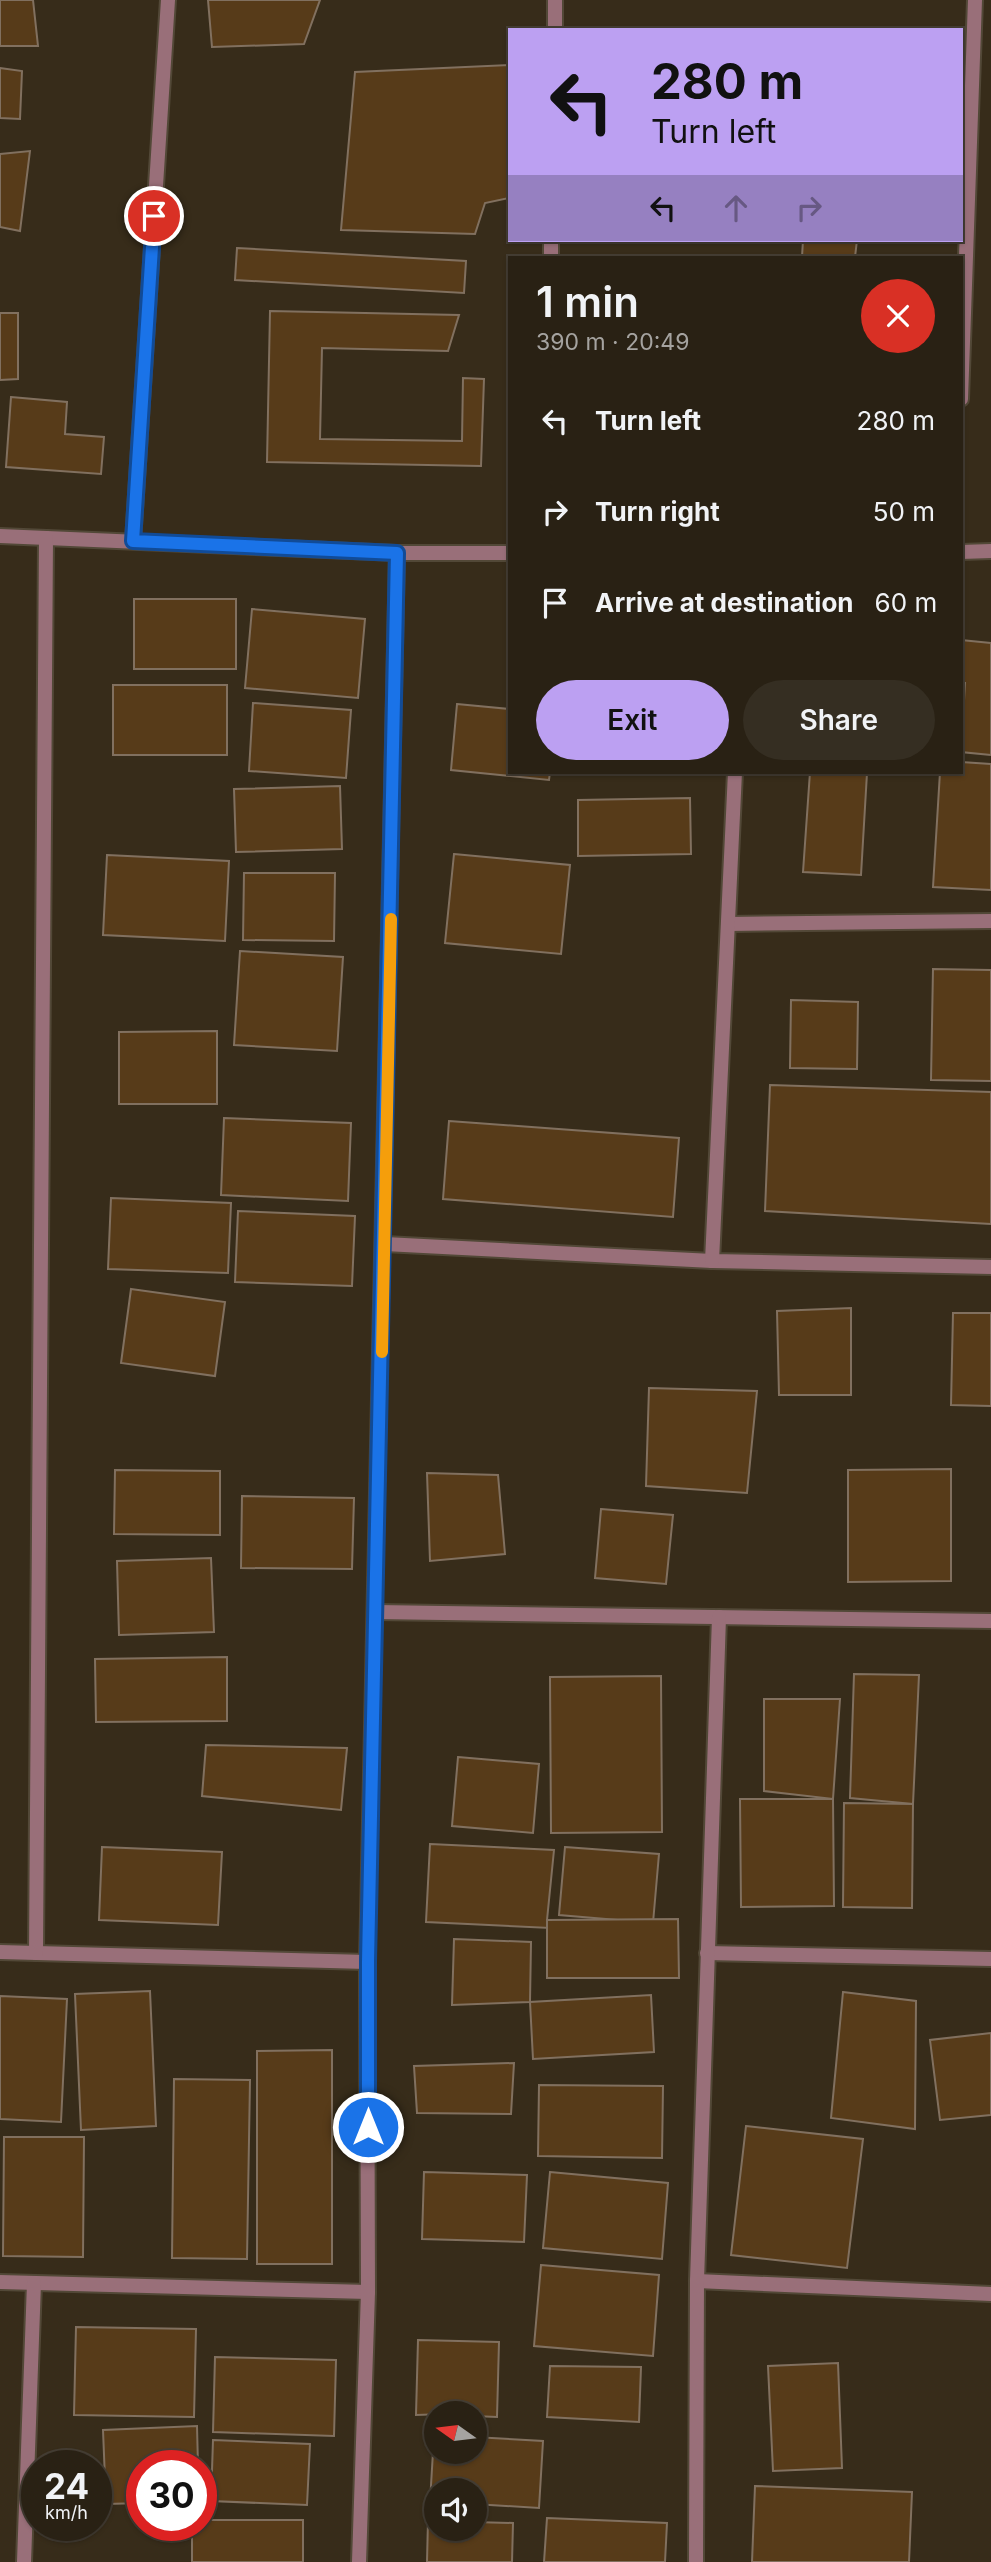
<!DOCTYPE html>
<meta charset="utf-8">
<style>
:root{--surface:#292114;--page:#352e22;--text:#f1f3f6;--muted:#a5a3a0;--line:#453e34;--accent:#bca0f2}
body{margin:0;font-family:Inter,sans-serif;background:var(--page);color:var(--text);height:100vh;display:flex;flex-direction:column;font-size:26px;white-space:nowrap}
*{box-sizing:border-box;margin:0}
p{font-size:23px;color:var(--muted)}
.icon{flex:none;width:38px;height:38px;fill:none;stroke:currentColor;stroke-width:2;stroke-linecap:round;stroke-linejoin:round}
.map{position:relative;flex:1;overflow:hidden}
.side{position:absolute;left:508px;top:256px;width:455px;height:518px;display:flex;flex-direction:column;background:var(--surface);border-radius:0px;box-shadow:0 2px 5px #0004,0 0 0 2px var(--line)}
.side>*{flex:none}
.top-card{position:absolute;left:508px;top:28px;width:455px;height:214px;border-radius:0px;box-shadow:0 2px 5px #0004,0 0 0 2px var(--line);background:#bca0f2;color:#111;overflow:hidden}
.needle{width:46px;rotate:284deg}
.tools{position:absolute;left:424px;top:2401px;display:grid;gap:14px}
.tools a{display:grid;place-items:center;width:63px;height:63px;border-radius:50%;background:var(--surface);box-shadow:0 2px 5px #0004,0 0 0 2px var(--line);font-size:35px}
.speed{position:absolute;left:21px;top:2450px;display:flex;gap:14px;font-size:35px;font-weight:700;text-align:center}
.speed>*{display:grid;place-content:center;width:91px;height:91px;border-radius:50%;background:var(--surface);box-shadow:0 2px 5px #0004,0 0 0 2px var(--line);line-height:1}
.speed small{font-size:18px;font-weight:400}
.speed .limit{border:10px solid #d22;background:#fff;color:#111}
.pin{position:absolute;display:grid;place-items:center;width:60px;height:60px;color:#fff;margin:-30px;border:4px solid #fff;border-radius:50%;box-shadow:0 2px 7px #0007}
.me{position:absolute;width:77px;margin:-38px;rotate:0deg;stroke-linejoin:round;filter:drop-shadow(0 0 5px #0008)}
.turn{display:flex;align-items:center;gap:24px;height:147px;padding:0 28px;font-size:32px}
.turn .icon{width:91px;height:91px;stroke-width:2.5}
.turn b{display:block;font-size:49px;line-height:60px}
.lanes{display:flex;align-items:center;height:66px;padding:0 28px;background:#0003;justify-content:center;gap:35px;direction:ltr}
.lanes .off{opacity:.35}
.round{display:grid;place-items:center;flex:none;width:74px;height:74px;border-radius:37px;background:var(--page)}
.headline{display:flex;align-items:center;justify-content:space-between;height:119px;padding:0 28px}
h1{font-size:42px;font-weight:600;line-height:52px}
.cta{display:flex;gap:14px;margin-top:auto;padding:14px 28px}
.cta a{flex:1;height:80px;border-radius:42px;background:var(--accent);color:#111;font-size:28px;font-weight:600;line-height:80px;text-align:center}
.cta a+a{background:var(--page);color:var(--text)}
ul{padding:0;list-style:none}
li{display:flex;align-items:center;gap:21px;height:91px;padding:0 28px}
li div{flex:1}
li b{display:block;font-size:26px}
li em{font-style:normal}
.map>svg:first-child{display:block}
</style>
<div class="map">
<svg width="991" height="2562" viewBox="0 0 991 2562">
<rect width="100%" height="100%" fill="#372c1a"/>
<g fill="#573b19" stroke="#81705f" stroke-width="2">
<polygon points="0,0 33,0 38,46 0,46"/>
<polygon points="208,0 320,0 304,44 212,47"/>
<polygon points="509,65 509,198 485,203 475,234 341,230 355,72"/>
<polygon points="0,68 22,71 20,119 0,118"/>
<polygon points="30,151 20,231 0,227 0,154"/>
<polygon points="803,240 857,240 855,257 802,257"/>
<polygon points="237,248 466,261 464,293 235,280"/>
<polygon points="270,311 459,315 448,351 322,348 320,439 462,441 463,378 484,379 481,466 267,462"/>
<polygon points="0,313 18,313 18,379 0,380"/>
<polygon points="11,397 67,402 65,434 104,437 101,474 6,467"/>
<rect x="134" y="599" width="102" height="70"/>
<polygon points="252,609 365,619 358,698 245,688"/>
<polygon points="961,640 991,643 991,755 961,752 965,683 961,683"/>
<rect x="113" y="685" width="114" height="70"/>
<polygon points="253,703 351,710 346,778 249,771"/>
<polygon points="457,704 509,709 509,772 550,772 549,780 451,770"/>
<polygon points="961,762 991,764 991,890 933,887 940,772 961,772"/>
<polygon points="810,772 867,773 861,875 803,872"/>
<polygon points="340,786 342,849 236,852 234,789"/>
<polygon points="690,798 691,854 578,856 578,800"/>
<polygon points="454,854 570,865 561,954 445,943"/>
<polygon points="107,855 229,861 225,941 103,935"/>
<polygon points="244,873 335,873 334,941 243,940"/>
<polygon points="240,951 343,957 337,1051 234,1045"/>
<polygon points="933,969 991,970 991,1081 931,1080"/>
<polygon points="791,1000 858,1002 857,1069 790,1068"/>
<polygon points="217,1031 217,1104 119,1104 119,1032"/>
<polygon points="770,1085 991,1092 991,1224 765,1211"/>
<polygon points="224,1118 351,1123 348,1201 221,1195"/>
<polygon points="449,1121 679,1138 673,1217 443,1199"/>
<polygon points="111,1198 231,1203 228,1273 108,1269"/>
<polygon points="238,1211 355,1216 352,1286 235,1282"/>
<polygon points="131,1289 225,1302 215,1376 121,1363"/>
<polygon points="851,1308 851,1395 779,1395 777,1311"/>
<polygon points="953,1313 991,1313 991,1406 951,1405"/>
<polygon points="649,1388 757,1391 747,1493 646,1486"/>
<polygon points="951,1469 951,1581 848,1582 848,1470"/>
<polygon points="115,1470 220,1471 220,1535 114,1534"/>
<polygon points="427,1473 498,1475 505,1554 430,1561"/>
<polygon points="242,1496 354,1498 352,1569 241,1568"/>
<polygon points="601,1509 673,1515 666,1584 595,1578"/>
<polygon points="211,1558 214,1632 119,1635 117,1561"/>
<polygon points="227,1657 227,1721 96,1722 95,1659"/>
<polygon points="854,1674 919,1675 913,1804 850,1798"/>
<polygon points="661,1676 662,1832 551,1833 550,1677"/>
<polygon points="764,1699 840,1699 833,1799 764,1791"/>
<polygon points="206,1745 347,1748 341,1810 202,1796"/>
<polygon points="458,1757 539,1764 533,1833 452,1826"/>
<polygon points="740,1799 833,1799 834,1906 741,1907"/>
<polygon points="844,1803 913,1804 912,1908 843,1907"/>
<polygon points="430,1844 554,1850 547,1920 550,1928 426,1922"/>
<polygon points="102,1847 222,1852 218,1925 99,1920"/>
<polygon points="565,1847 659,1854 653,1923 559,1915"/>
<polygon points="678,1919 679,1978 547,1978 547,1920"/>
<polygon points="454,1939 531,1942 530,2002 452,2005"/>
<polygon points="150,1991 156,2126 81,2130 75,1994"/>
<polygon points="843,1992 916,2001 915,2129 831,2118"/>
<polygon points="651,1995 654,2052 533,2059 530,2002"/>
<polygon points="0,1996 67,1999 61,2122 0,2119"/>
<polygon points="991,2033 991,2115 940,2120 930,2040"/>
<polygon points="332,2050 332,2264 257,2264 257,2051"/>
<polygon points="514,2063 511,2114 417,2113 414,2066"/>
<polygon points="174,2079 250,2080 247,2259 172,2258"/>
<polygon points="539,2085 663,2086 662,2158 538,2156"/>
<polygon points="746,2126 863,2139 847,2268 731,2255"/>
<polygon points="4,2137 84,2137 83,2257 3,2256"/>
<polygon points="424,2172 527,2175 524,2242 422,2239"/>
<polygon points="550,2172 668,2183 662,2259 543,2248"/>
<polygon points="541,2265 659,2275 653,2356 534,2346"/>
<polygon points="76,2327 196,2329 194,2417 74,2415"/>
<polygon points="418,2340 499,2342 497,2417 474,2416 474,2413 416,2415"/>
<polygon points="215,2357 336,2360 334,2436 213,2432"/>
<polygon points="838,2363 842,2468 773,2471 768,2366"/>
<polygon points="550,2366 641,2367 639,2422 547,2417"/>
<polygon points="197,2426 198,2466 142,2466 142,2503 106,2504 103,2430"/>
<polygon points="434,2435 436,2452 474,2452 474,2437 543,2441 539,2508 474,2504 474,2490 436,2490 436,2502 430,2502"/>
<polygon points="213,2440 310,2444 307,2505 211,2501"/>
<polygon points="755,2486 912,2492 909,2562 752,2562"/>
<polygon points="547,2518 667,2523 665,2562 544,2562"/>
<polygon points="201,2520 303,2520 303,2562 192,2562 192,2525 201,2525"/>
<polygon points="428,2520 436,2521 436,2529 474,2529 474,2522 513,2523 512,2562 427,2562"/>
</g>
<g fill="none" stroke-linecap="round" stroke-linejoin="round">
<defs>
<g id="minor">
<polyline points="555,30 555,0"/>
<polyline points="551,257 551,240"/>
<polyline points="961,399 975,0"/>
<polyline points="0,536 397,553 509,553"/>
<polyline points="133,541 168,0"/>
<polyline points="961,552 991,551"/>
<polyline points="728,924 991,921"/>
<polyline points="385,1244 712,1261 991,1267"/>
<polyline points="712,1261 735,772"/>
<polyline points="376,1612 991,1621"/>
<polyline points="0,1952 367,1962"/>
<polyline points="36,1953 46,538"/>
<polyline points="707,1953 991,1959"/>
<polyline points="697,2281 991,2294"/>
<polyline points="0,2282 368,2292"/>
<polyline points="24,2562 34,2283"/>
<polyline points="359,2562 368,2292 367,1962 397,553"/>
<polyline points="696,2562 697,2281 719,1617"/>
</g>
</defs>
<use href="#minor" stroke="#524837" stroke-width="18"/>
<use href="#minor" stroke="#996f79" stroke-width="14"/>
</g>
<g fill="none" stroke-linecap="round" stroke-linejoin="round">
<defs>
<polyline id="route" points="154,216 133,541 397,553 368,1962 368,2127"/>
</defs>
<use href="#route" stroke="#114b97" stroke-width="18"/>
<use href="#route" stroke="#1a73e8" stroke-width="12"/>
<polyline stroke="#f59e0b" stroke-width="12" points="382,1352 391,919"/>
</g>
</svg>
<div class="tools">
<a><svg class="needle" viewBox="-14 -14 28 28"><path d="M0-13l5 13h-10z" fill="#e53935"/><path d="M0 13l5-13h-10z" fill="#a5a3a0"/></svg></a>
<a><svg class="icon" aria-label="sound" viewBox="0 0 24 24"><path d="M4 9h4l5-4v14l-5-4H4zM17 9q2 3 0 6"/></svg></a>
</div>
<div class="speed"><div>24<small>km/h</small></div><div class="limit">30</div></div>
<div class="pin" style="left:154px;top:216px;background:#d93025"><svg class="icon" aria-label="arrive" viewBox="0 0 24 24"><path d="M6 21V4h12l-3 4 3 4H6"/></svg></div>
<svg class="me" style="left:368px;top:2127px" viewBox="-20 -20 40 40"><circle r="17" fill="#1a73e8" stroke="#fff" stroke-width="3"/><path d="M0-11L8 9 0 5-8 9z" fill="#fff"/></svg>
<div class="top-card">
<div class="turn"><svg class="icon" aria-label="left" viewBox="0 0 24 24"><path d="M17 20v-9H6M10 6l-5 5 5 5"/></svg><div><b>280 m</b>Turn left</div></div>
<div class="lanes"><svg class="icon" aria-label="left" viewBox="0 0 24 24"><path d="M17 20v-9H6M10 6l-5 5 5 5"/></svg><svg class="icon off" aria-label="ahead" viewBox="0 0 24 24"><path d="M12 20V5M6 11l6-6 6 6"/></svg><svg class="icon off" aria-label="right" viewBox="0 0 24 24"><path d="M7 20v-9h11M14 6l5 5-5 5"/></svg></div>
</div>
<section class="side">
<div class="headline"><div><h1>1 min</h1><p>390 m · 20:49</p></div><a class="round" style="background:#d93025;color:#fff"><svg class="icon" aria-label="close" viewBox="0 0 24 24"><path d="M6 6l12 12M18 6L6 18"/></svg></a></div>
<ul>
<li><svg class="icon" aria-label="left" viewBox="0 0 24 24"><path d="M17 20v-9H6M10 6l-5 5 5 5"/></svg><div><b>Turn left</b></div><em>280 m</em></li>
<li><svg class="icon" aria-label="right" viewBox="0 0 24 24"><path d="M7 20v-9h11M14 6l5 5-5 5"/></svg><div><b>Turn right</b></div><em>50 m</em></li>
<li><svg class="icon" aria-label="arrive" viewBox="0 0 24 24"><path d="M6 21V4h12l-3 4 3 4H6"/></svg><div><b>Arrive at destination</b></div><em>60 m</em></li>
</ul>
<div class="cta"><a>Exit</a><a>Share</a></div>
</section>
</div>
